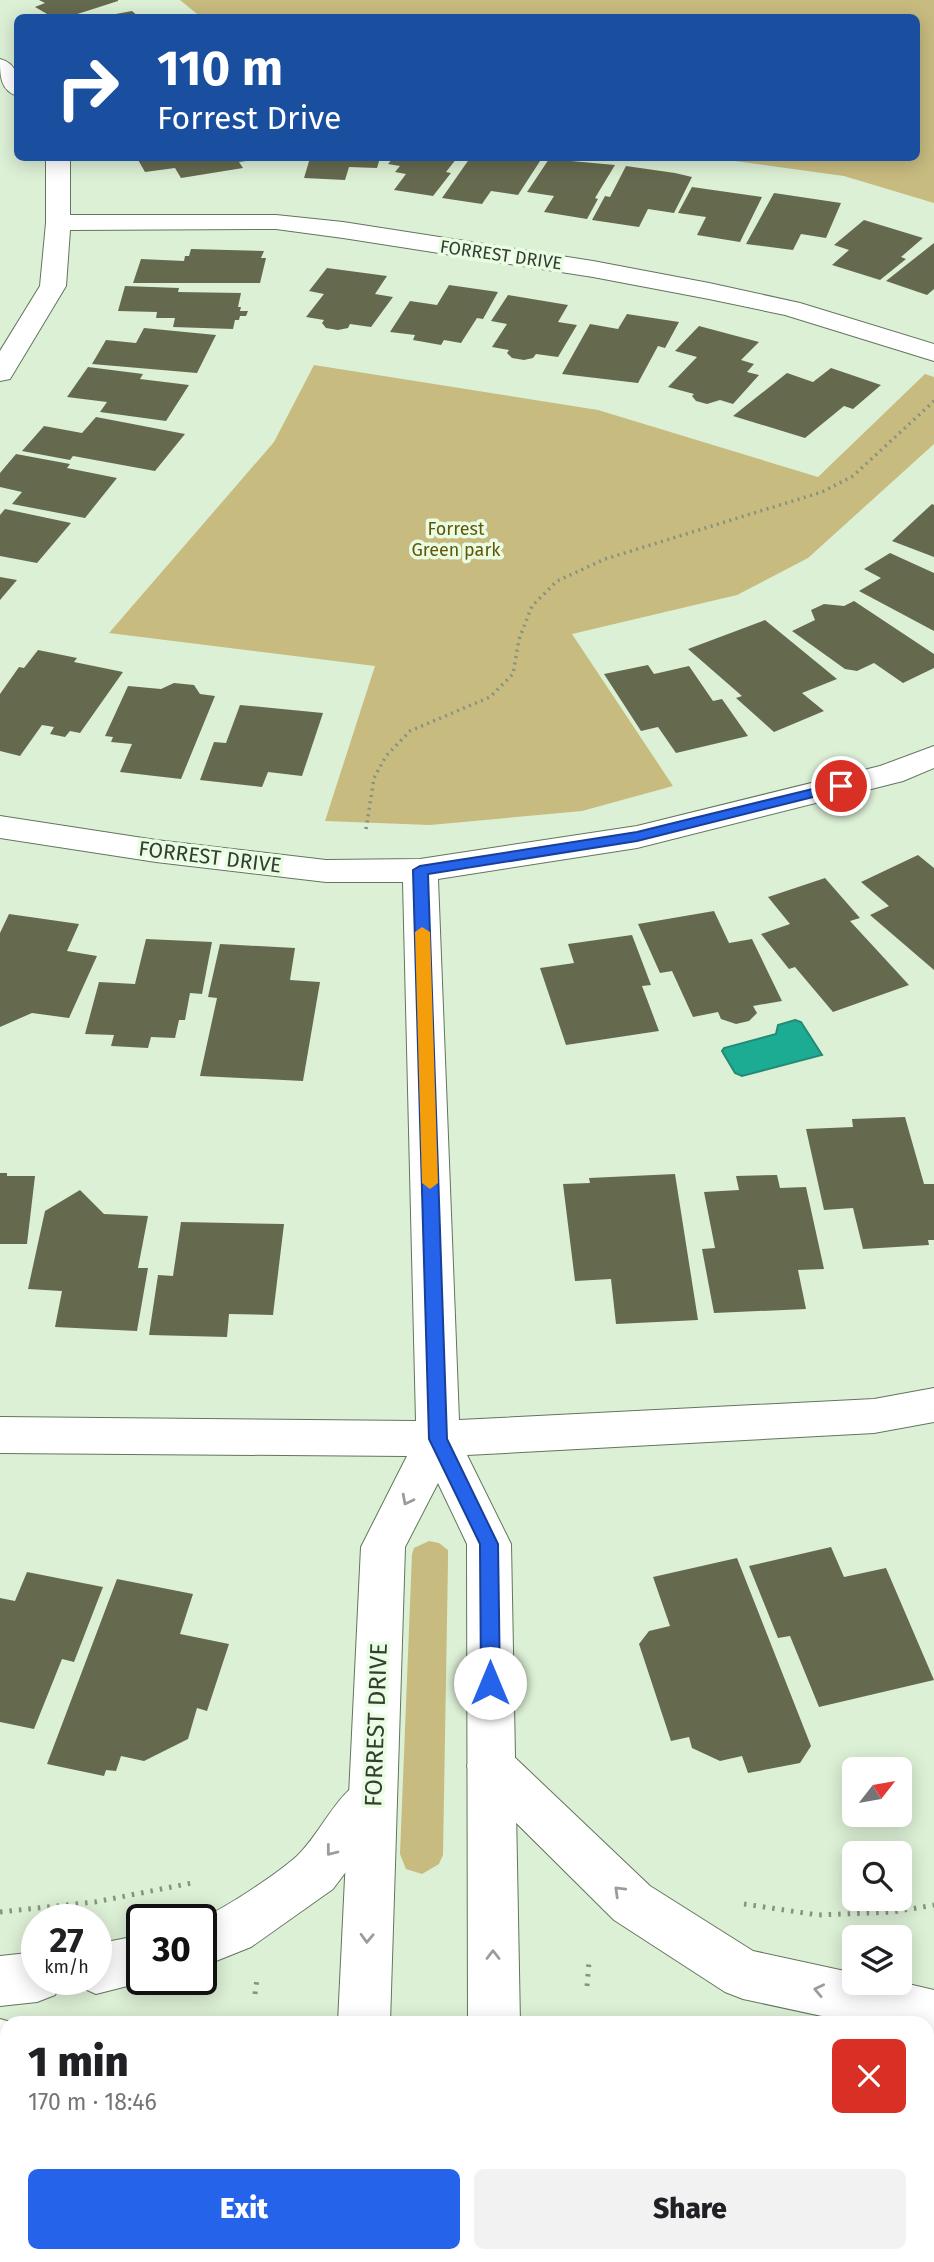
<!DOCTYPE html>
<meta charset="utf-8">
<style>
:root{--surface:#fff;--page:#f2f2f2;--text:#202124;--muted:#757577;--accent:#2563eb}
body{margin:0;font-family:"Fira Sans",sans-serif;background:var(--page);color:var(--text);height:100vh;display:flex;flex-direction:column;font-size:26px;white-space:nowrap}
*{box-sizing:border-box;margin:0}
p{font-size:23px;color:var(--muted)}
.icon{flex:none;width:38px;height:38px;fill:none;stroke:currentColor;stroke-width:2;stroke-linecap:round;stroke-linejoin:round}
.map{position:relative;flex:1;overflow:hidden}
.details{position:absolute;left:0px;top:2016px;width:934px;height:247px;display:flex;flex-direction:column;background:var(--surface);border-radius:21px 21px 0 0;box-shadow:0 4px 18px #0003}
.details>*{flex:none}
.top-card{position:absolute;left:14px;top:14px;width:906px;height:147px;border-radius:10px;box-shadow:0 4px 18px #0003;background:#1a4fa0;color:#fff;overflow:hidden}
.needle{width:46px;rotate:59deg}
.controls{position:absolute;left:842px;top:1757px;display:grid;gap:14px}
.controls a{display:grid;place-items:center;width:70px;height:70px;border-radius:10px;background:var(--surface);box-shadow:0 4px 18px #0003;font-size:35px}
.speed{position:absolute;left:21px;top:1904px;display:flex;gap:14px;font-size:35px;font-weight:700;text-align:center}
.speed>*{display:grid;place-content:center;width:91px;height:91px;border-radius:50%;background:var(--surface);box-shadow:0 4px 18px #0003;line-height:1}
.speed small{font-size:18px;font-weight:400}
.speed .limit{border:4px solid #111;border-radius:10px;background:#fff;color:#111}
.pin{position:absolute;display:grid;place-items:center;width:60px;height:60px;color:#fff;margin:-30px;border:4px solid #fff;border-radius:50%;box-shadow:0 2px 7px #0007}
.me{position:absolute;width:77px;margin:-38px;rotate:0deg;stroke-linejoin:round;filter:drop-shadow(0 0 5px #0008)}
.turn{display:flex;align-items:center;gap:24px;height:147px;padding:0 28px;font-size:32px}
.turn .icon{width:91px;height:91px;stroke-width:2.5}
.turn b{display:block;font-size:49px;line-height:60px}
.round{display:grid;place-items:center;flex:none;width:74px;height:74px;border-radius:10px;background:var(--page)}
.headline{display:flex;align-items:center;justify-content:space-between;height:119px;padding:0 28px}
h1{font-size:42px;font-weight:800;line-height:52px}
.action{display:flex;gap:14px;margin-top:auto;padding:14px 28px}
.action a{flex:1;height:80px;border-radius:10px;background:var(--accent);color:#fff;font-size:28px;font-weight:800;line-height:80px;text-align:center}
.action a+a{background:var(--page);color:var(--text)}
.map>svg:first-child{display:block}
</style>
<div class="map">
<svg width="934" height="2262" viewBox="0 0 934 2262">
<rect width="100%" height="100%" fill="#dcf0d5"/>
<g fill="#c7bb7f">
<polygon points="180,0 934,0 934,203 844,176 713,158 917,158 917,18 202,18"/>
<polygon points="314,365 598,410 818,477 925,374 934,377 934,444 808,558 737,595 572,634 673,786 582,811 430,825 325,821 375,666 109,633 274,442"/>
<polygon points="429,1541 439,1543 448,1550 448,1561 443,1855 439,1864 422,1874 406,1869 400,1854 412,1554 414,1548"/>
</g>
<polygon fill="#1cab93" stroke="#248a76" stroke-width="2" points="795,1020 801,1022 822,1055 742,1076 735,1073 722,1051 724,1048 776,1034 778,1025"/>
<g fill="#656a4f">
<polygon points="39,0 118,0 118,1 65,18 54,18 35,7 45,3"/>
<polygon points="132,11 140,18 105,18 105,16"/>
<polygon points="137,158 251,158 253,160 239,162 243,168 181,178 175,168 145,172"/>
<polygon points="310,158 380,158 377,168 349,167 345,180 304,178"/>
<polygon points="393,158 457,158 446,172 451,173 433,196 394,190 406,174 395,172 400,166 388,164"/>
<polygon points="470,158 542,158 518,195 491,191 482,204 442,198"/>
<polygon points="549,159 615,165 595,198 598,199 587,219 544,212 554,196 527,192"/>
<polygon points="626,166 675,173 692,177 674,213 648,209 639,227 592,220 605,196 610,197"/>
<polygon points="692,187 762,197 740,242 697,235 706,217 678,213"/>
<polygon points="774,193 841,203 826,238 801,234 793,250 746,244"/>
<polygon points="864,220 923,238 901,257 906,259 880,280 832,265 849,250 834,245"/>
<polygon points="934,243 934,289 927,295 886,281"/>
<polygon points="191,249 264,251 261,258 266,258 260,283 133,283 141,259 184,261 185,256 189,256"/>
<polygon points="327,268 387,276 375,294 393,297 371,327 350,324 348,328 338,330 326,328 322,323 324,320 306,317 324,294 309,291"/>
<polygon points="449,285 498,292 483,319 477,318 461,343 444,340 441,345 413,340 415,335 390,332 410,301 437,305"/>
<polygon points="125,286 179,288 178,292 241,293 238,307 241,307 240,311 248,311 246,316 240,316 239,320 235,320 233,329 173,327 175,318 156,318 157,312 118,311"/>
<polygon points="508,295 568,305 558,322 577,325 558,357 536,354 533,358 524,360 512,358 507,353 509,350 492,347 507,324 491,321"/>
<polygon points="627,314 679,322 665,348 658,346 638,383 562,374 590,324 618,329"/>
<polygon points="699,326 759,342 741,360 754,364 747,372 759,375 733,404 720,400 707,404 696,401 692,396 694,394 668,387 697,357 675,351"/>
<polygon points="144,328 216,335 197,373 92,364 106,340 136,343"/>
<polygon points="88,367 143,374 140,379 189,385 166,421 100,412 107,402 67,397"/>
<polygon points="831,368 881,385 853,409 844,406 805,438 733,416 787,373 813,382"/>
<polygon points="96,417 185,434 155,471 73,456 70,460 22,451 44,426 82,433"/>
<polygon points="16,454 70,464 67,468 117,478 85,518 12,504 22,492 0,487 0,473"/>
<polygon points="932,504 934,505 934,557 892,541"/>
<polygon points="5,509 71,523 37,563 0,556 0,515"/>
<polygon points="890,553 934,573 934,631 859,591 881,578 864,569"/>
<polygon points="0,577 17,580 0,600"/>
<polygon points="854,601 934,654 934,668 903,683 874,663 857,671 845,669 792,631 815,620 811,610 824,604 844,606"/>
<polygon points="765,620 837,679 802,693 824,711 774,732 736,698 742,696 688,649"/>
<polygon points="38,650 77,658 74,662 123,672 80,733 70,731 65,737 50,734 54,727 42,725 20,756 0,751 0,694 19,667 24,668"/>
<polygon points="648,665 654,674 689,666 713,701 722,699 748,736 676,753 658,727 641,731 604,674"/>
<polygon points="174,683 194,685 200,694 215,696 181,779 120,772 132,744 111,742 113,737 105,736 128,686 161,689"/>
<polygon points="240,705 323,713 302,776 268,772 262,787 200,780 214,742 226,743"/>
<polygon points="918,855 934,868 934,970 870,915 889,906 861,882"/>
<polygon points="825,878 860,918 850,921 909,985 833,1012 795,967 789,969 761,934 790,924 768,897"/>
<polygon points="714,911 729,943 752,939 782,1001 753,1006 757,1013 749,1021 736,1024 721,1019 718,1012 693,1017 672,971 660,973 638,924"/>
<polygon points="9,914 79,924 67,951 97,956 69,1018 32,1013 0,1027 0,933"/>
<polygon points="632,935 651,985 642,986 659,1031 566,1045 540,968 574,963 568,944"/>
<polygon points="146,939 212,942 202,994 190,993 185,1020 179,1020 175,1038 151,1037 148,1048 111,1046 114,1035 85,1034 99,982 135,984"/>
<polygon points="220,944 295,948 290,980 320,982 303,1081 200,1076 217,998 208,997"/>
<polygon points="905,1117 924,1184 934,1184 934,1240 928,1240 929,1245 863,1249 853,1208 824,1210 806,1129 853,1127 852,1119"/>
<polygon points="0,1173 7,1173 7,1176 35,1176 27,1244 0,1244"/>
<polygon points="675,1174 698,1320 616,1324 611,1279 575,1281 563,1184 590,1183 589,1178"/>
<polygon points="777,1175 780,1188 806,1187 824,1269 798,1270 806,1309 714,1313 702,1249 715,1248 704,1192 739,1190 736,1176"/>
<polygon points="80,1190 104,1214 148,1216 138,1268 148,1268 137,1331 55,1327 62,1291 28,1289 45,1211"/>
<polygon points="181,1222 284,1224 273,1315 229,1314 227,1337 149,1335 158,1275 173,1276"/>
<polygon points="831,1547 844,1577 886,1568 934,1680 819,1707 790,1636 778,1638 749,1566"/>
<polygon points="737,1558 811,1746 800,1763 748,1773 742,1756 720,1761 692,1748 689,1737 671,1741 639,1644 649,1631 670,1626 653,1577"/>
<polygon points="27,1572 103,1587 74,1662 62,1659 34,1729 0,1722 0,1598 15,1601"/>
<polygon points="117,1579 193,1594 180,1634 229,1644 207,1711 197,1708 188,1739 144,1761 121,1756 116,1771 106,1770 104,1776 47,1764"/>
</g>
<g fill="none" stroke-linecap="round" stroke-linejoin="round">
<defs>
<g id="minor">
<path d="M0,59C19,64 18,80 18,96C0,91 0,75 0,59Z"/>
<polygon points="46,158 70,158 70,215 276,215 343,222 593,261 709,283 800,303 934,344 934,361 785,315 709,299 593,277 343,238 276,229 70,230 66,286 10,379 0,381 0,351 40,286 46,223"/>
<polygon points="934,746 934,768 903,781 637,848 438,879 459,1420 874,1399 934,1388 934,1422 874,1433 467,1455 511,1544 520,2023 468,2023 467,1544 438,1483 405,1547 390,2023 338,2023 361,1547 407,1456 0,1453 0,1417 416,1421 403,882 326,882 156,862 0,838 0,816 156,840 326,860 420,859 637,826 880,766"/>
</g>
<g id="tertiary">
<rect x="326" y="2256" width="56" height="6"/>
<rect x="470" y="2256" width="56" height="6"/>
</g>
<g id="secondary">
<polygon points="491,1744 508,1751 650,1886 753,1951 854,1973 854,1983 900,1982 934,1990 934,2040 928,2039 928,2023 854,2023 743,1999 725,1992 614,1920 474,1781 467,1766 474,1751"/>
<path d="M373,1775L390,1781L397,1797L390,1813L333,1889L251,1947L201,1967V1920H198C223,1910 277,1874 297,1856C324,1830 337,1788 373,1775Z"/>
<polygon points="142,1935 142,1979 155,1979 96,1994 78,1986 75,1979 96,1979 96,1944"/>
<polygon points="37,1952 37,1979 62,1979 55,1995 37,2002 0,2006 0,1956"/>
<polygon points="0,2019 14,2023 7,2023 7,2072 0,2071"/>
<rect x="0" y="2179" width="7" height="54"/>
<polygon points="934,2179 934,2234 928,2236 928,2181"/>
<polygon points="798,2256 863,2256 860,2262 795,2262"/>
</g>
</defs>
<use href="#minor" stroke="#63755d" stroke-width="2"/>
<use href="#tertiary" stroke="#63755d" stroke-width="2"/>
<use href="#secondary" stroke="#63755d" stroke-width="2"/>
<polyline stroke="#859381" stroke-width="3.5" stroke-dasharray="2 4.5" stroke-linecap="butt" points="366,829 374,778 386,756 410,731 490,697 513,674 519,639 532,606 557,581 605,559 822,492 853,476 934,401"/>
<g stroke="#859381" stroke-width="5" stroke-dasharray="2.5 7" stroke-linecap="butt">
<polyline points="744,1904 818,1915 893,1912 934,1905"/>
<polyline points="0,1912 95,1902 197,1882"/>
<polyline points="587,1986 589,1962"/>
<polyline points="255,1994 257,1979"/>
</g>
<use href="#minor" fill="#fff" fill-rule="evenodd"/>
<use href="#tertiary" fill="#fff" fill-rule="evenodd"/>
<use href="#secondary" fill="#fff" fill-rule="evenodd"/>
</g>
<defs><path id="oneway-chevron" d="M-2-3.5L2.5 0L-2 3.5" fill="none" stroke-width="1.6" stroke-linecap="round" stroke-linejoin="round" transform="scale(1.75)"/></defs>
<g stroke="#9a9e99">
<use href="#oneway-chevron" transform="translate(407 1500) rotate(117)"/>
<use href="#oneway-chevron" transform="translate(331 1851) rotate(128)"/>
<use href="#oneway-chevron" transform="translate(619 1891) rotate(-136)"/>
<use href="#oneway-chevron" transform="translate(367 1938) rotate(92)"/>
<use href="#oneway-chevron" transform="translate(493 1955) rotate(-90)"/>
<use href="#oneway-chevron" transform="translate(819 1990) rotate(-168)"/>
</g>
<polygon fill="#2563eb" stroke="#184099" stroke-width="2" points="841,782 847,786 845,789 637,841 428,874 447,1439 498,1544 500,1683 497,1689 490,1691 483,1689 481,1683 480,1544 429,1439 413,870 420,866 637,832"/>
<polygon fill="#f59e0b" points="422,927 430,932 438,1183 430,1189 422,1183 415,932"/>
<g text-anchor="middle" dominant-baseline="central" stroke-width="7" stroke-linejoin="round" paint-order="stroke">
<g font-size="18" fill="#353d33" stroke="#e9fde2">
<text transform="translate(501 255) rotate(8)">FORREST DRIVE</text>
</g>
<g font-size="18" fill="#63550a" stroke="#e9fde2">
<text x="456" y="529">Forrest<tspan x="456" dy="21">Green park</tspan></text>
</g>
<g font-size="21" fill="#353d33" stroke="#e9fde2">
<text transform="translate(210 857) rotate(7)">FORREST DRIVE</text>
</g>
<g font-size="24" fill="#353d33" stroke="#e9fde2">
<text transform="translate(376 1725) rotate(-88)">FORREST DRIVE</text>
</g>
</g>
</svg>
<div class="controls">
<a><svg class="needle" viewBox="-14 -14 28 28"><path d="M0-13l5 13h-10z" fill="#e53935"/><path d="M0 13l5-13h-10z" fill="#757577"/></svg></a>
<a><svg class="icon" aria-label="search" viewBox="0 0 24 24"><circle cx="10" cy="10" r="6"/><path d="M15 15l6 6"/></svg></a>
<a><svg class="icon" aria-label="layers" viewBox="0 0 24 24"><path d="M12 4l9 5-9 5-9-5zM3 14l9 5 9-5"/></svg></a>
</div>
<div class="speed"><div>27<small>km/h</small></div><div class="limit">30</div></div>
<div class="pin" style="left:841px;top:786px;background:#d93025"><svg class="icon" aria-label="arrive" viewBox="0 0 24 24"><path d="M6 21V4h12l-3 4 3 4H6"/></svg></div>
<svg class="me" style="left:490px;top:1683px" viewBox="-20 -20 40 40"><circle r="19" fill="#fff"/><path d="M0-13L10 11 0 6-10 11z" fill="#2563eb"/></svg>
<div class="top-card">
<div class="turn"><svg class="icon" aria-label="right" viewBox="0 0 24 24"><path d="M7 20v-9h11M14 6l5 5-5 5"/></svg><div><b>110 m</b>Forrest Drive</div></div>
</div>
<section class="details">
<div class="headline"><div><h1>1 min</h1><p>170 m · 18:46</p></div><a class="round" style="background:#d93025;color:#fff"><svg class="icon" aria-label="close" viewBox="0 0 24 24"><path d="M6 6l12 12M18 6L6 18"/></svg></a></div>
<div class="action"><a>Exit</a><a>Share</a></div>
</section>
</div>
